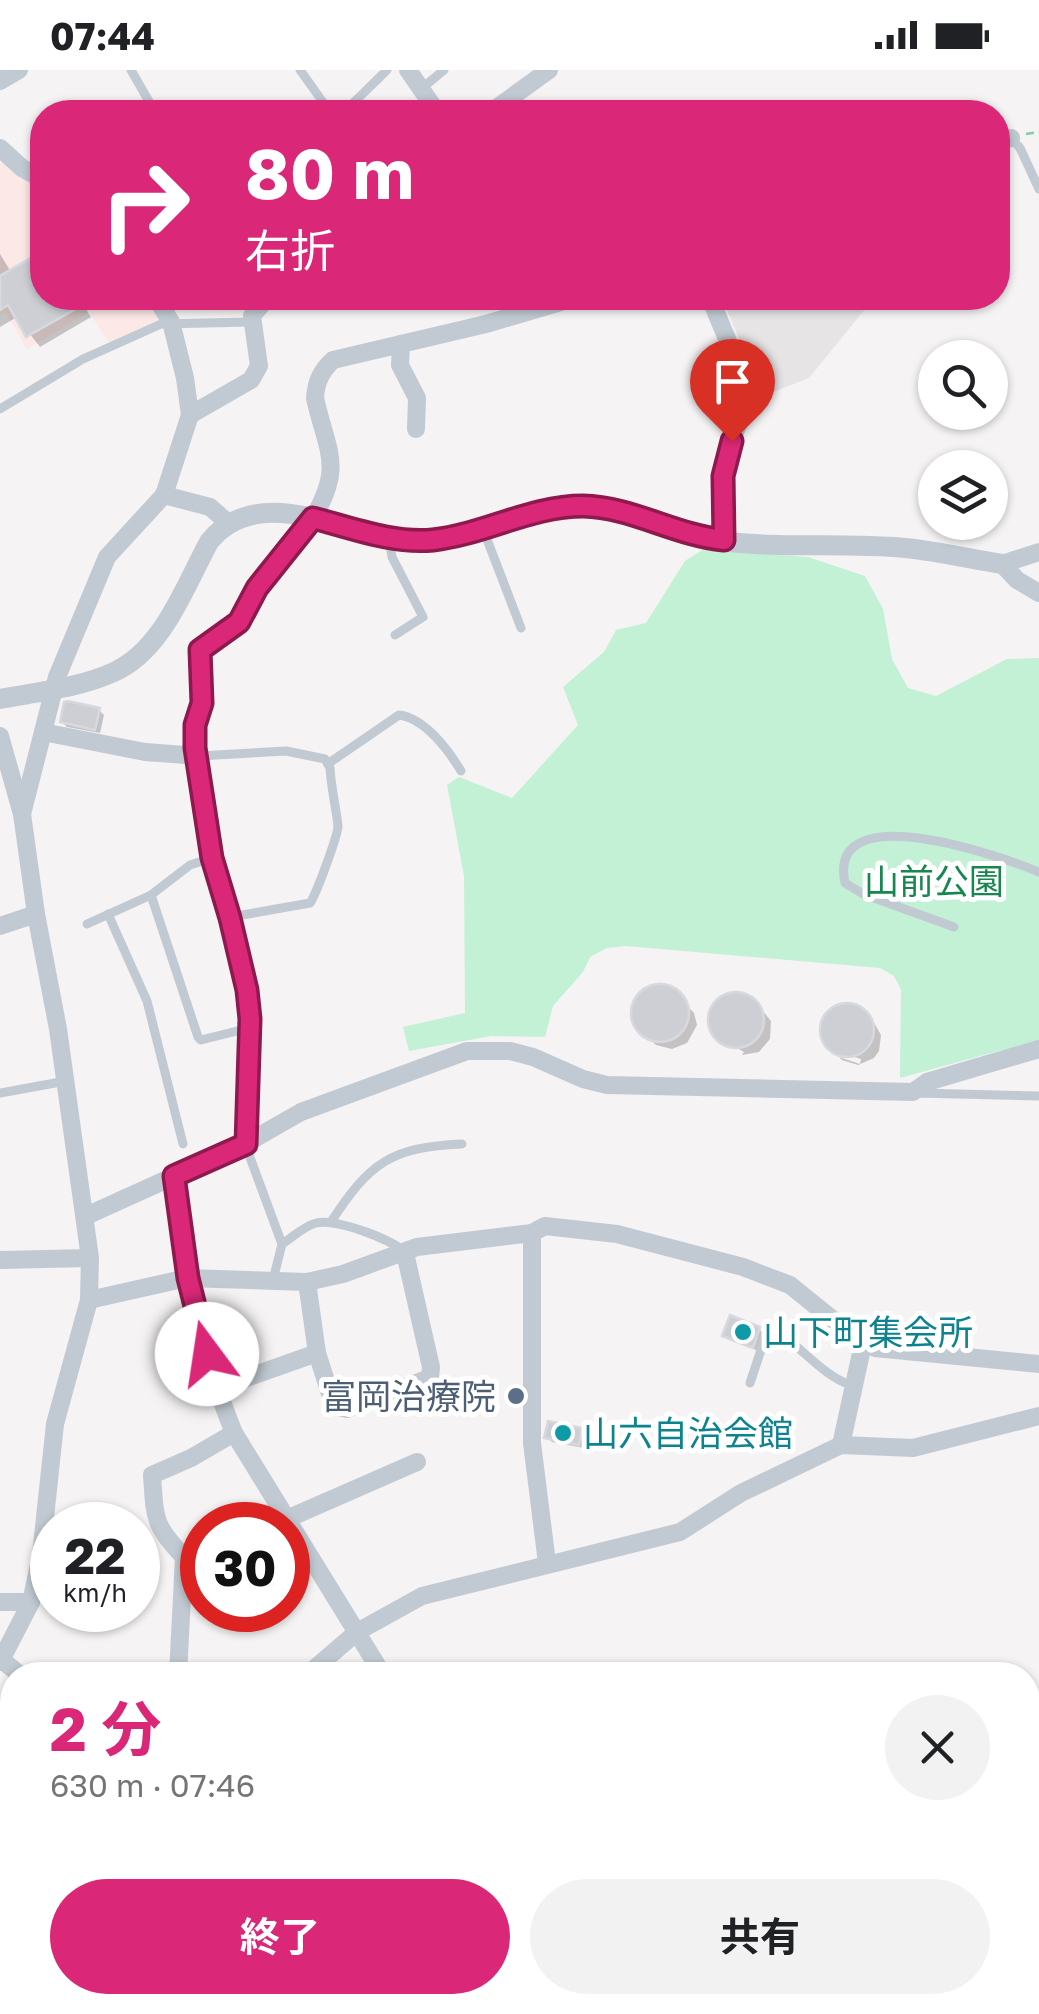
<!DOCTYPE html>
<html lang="ja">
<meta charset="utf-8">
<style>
:root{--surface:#fff;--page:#f2f2f2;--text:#202124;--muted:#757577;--accent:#db2777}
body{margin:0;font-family:"Golos Text","Noto Sans JP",sans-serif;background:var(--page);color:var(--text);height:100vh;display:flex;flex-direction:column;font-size:38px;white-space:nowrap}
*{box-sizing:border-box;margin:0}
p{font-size:32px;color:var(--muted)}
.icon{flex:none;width:55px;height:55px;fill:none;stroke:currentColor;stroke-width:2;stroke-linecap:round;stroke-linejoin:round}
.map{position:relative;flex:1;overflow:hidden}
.details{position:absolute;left:0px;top:1592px;width:1040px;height:352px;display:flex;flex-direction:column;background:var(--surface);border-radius:40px 40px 0 0;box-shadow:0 2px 8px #0004}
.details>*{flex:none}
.guide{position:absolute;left:30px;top:30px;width:980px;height:210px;border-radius:40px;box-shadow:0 2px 8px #0004;background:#db2777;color:#fff;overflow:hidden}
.fabs{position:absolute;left:918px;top:270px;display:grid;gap:20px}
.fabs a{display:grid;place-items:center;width:90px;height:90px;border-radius:50%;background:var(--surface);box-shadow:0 2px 8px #0004;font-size:50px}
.speed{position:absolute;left:30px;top:1432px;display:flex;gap:20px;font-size:50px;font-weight:700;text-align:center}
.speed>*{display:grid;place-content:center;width:130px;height:130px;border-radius:50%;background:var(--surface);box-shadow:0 2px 8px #0004;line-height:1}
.speed small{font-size:25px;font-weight:400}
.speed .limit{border:15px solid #d22;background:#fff;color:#111}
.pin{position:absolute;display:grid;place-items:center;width:85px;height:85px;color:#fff;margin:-102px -42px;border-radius:50% 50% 50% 0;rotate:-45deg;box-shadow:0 0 10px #0007}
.pin .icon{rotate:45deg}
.me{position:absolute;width:110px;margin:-55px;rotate:346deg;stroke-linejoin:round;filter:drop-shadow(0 0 8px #0008)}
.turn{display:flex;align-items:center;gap:35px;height:210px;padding:0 50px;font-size:45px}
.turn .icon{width:130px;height:130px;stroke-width:2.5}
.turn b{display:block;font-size:70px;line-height:85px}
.round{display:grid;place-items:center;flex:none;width:105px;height:105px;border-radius:52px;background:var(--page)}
.head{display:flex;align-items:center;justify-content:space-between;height:170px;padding:0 50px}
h1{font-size:60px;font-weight:700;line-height:75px;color:var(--accent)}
.button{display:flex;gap:20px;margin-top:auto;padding:20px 50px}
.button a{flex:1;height:115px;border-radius:60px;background:var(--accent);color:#fff;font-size:40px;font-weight:700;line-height:115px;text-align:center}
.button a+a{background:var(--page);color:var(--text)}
.status{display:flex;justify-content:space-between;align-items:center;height:70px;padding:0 50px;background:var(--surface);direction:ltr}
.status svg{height:28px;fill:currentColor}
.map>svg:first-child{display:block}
</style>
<div class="status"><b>07:44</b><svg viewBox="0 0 49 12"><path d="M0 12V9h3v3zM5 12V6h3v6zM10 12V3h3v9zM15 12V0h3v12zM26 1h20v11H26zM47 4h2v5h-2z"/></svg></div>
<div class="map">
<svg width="1039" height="1944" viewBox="0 0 1039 1944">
<rect width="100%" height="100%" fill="#f5f3f3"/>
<polygon fill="#e6e4e5" points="722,228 874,228 809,308 763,326"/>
<polygon fill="#fce8e6" points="5,91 42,115 42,228 150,228 163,249 109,272 89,242 27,279 6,243 0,245 0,94"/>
<polygon fill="#c3f1d5" points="702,480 808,487 865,506 883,539 892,589 908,618 936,626 1007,589 1039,588 1039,978 1002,980 900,1008 901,920 894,906 880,898 626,876 607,878 590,887 583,902 553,936 545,967 491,966 409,981 403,957 465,943 464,806 447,715 459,707 512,728 578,655 563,617 604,582 616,560 646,553 685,491"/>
<g fill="#0003">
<polygon points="0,184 11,202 42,184 42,228 79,228 91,247 40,277 17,247 0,257"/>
<polygon points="99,640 104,645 100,663 67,657 62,652"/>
<polygon points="656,918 673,921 694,943 697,955 687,973 672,979 656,975 640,960 634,943 640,926"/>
<polygon points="735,924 757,934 771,951 770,969 759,982 742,985 744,982 717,967 710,948 720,930"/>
<polygon points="841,935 857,937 873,951 881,965 879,981 874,988 858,995 842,990 839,987 860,994 861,989 832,980 823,966 824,950"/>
<polygon points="759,1259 764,1264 758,1281 725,1265"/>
<polygon points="581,1360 586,1365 584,1378 552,1372 547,1367"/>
</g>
<g fill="#cdcfd5" stroke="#d7d9de" stroke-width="2.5">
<polygon points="42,181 42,228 95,228 26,267 8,235 0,240 0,206"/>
<polygon points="68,631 100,638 95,660 60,652 64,632"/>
<circle cx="660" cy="943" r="29"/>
<circle cx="736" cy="950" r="28"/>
<circle cx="847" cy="960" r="27"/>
<polygon points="730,1245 760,1257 753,1278 722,1266"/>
<polygon points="548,1351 582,1358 579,1375 544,1368"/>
</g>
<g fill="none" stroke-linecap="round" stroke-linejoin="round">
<polyline stroke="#7ad0a6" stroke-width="2.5" stroke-dasharray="8 5" stroke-linecap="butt" points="1026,64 1039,62"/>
<g stroke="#c1cad2" stroke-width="9">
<polyline points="131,0 155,42"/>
<polyline points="300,0 330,42"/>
<polyline points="421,19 444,0"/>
<polyline points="344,42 387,0"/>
<polyline points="1012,69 1020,78 1039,119"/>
<polyline points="0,339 83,289 161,254 251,252"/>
<polyline points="483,459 521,558"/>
<polyline points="389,469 392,487 423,547 395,565"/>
<path d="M329,693L399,645C425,648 449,681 461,701"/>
<polyline points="151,825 198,967 201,970 249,958"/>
<polyline points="108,844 147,931 183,1074"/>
<path d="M231,847L310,833C316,825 338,765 338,756C336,737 331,717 330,698L325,689L286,681L199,686C190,665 203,650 202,629C201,613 197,596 200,580L239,552L257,518L311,451"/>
<polyline points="87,854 151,825 190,795 212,788"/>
<path d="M954,857L863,824L845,813C826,724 1003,787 1039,802"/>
<polyline points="0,1023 66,1011"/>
<polyline points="916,1023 1039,1026"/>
<polyline points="245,1074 282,1174 273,1210"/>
<path d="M331,1152C369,1093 391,1077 462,1074"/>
<path d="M282,1174C293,1167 304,1156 316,1153C334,1148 393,1169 405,1183"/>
<path d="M750,1313L769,1256C799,1273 820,1305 853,1316"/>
<polyline points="158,1939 188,1944"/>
</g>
<g stroke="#c1cad2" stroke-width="18">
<polyline points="408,0 437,42"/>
<polyline points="0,11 19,0"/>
<polyline points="491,42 549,0"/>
<polyline points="998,72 1011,68"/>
<polyline points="0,78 22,98 42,109"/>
<polyline points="710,228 747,317 745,336 724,391 724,470"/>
<polyline points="401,274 400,295 417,328 416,359"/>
<polyline points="190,345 251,310 259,296 252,246 267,228"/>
<polyline points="164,425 210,437 227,452"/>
<path d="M313,448C344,396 327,382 315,328C316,312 321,301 333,290L486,254L574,228"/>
<polyline points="1039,482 1002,494 1017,510 1039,523"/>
<polyline points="43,662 145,682 199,686 212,788 231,847 247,920 250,949 245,1074"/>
<polyline points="0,666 22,744 36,844 58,959 90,1188 89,1230 55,1354 41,1485 31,1532 0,1592"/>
<polyline points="22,744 57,607 107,487 164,425 190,345 185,308 171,252 156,228"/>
<polyline points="0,856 36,844"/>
<path d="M174,1106C186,1194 200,1280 234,1363L383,1605"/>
<polyline points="86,1146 245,1074 301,1042 467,981 510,981 533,987 583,1009 607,1015 913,1022 927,1012 1039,979"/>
<polyline points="532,1163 532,1373 547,1493"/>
<polyline points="0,1190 90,1188"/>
<polyline points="307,1212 317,1283 332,1330 335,1336 347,1339 430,1308 431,1297 405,1183"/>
<polyline points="89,1230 187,1208 307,1212 343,1204 417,1177 532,1163 545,1156 617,1164 743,1197 790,1215 863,1274 875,1278 1039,1294"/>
<polyline points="217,1321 232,1313 317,1283"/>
<polyline points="841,1375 863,1274"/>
<polyline points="289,1448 417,1392"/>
<polyline points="0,1532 31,1532"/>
<polyline points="2,1590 20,1605"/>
<path d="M178,1605L184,1487C153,1455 155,1448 152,1405L191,1388L234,1363"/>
<polyline points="307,1605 357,1562 422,1526 680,1462 741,1423 841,1375 913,1378 1039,1346"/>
<polyline points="1028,1637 1039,1642"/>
<polyline points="0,1752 12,1753"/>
<polyline points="738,1932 746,1944"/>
<polyline points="898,1932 906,1944"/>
<polyline points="596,1944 599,1932"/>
<polyline points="710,1944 722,1932"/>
</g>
<g stroke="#c1cad2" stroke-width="20">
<path d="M0,629C37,622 79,618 114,602C163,580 185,516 209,472C260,407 355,471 423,471C476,471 524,437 577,436C623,436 657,459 701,468C762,480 841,472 905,478C937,481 970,489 1002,494"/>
<polyline points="154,1944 158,1932"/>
</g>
</g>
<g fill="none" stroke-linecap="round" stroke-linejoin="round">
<defs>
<path id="route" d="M207,1284L188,1208L174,1106L246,1074L250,949L247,920L230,848L212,788L195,678V655L202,633L200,580L239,552L257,518L313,448C351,458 394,474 433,470C485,464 531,436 583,436C632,437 674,465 724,470L723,406L732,371"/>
</defs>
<use href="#route" stroke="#8e194d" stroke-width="25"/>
<use href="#route" stroke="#db2777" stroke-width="18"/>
</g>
<g fill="#0f9aa8" stroke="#fff" stroke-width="4">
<circle cx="743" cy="1262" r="10"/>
<circle cx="563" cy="1363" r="10"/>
</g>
<circle fill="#5c6f8a" stroke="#fff" stroke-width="4" cx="516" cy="1326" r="10"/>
<g text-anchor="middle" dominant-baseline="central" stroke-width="10" stroke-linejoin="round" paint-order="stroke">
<g font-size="35" fill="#17864f" stroke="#fff">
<text x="934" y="811">山前公園</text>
</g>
<g font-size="35" fill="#0d838f" stroke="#fff" text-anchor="start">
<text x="763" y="1262">山下町集会所</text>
<text x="583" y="1363">山六自治会館</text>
</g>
<g font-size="35" fill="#4e5e75" stroke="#fff" text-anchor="end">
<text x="496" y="1326">富岡治療院</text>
</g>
</g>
</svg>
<div class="fabs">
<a><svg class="icon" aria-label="search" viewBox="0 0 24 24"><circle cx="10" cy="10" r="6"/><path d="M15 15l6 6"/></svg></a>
<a><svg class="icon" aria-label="layers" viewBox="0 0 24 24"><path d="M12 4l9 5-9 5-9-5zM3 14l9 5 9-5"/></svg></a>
</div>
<div class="speed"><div>22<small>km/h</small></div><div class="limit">30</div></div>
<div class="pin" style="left:732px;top:371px;background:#d93025"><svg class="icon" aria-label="arrive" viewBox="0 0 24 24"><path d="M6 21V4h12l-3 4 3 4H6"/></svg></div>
<svg class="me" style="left:207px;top:1284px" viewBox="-20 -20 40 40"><circle r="19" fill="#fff"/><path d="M0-13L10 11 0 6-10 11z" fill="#db2777"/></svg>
<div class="guide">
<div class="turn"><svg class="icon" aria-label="right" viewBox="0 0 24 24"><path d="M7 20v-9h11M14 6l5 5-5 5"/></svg><div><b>80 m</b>右折</div></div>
</div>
<section class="details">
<div class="head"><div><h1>2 分</h1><p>630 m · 07:46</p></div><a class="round"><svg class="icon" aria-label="close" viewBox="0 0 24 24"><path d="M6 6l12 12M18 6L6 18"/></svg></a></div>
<div class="button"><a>終了</a><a>共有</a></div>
</section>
</div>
